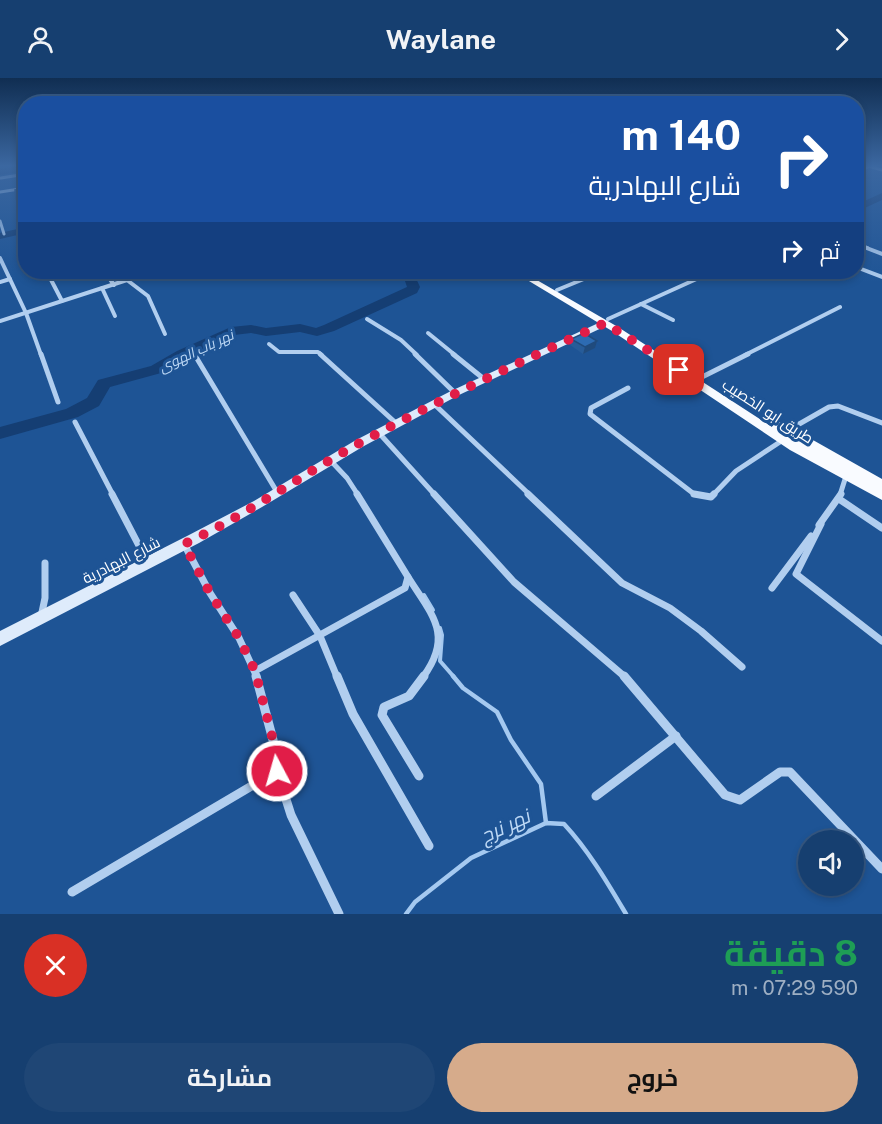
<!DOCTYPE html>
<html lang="ar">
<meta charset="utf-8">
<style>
:root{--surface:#163f70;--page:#1f4675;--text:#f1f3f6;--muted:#9eafc3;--line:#355883;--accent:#d6ab8b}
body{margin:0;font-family:"Public Sans",Cairo,sans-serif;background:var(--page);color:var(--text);direction:rtl;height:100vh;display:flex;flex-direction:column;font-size:22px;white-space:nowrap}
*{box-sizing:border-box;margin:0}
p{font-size:20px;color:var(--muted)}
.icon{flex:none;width:33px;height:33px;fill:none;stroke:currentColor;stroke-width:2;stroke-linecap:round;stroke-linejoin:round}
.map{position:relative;height:836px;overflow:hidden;direction:ltr}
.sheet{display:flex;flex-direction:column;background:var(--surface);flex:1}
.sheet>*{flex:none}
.guide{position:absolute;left:18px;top:18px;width:846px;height:183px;border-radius:24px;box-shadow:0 3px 9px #0003,0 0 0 2px var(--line);direction:rtl;background:#1a4fa0;color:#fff;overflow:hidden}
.controls{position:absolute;left:798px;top:752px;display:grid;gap:12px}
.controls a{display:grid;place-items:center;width:66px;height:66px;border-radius:50%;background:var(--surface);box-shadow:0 3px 9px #0003,0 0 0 2px var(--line);font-size:30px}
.pin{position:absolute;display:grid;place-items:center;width:51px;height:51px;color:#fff;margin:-26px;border-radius:12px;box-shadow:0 3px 9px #0006}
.me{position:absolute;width:66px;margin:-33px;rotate:354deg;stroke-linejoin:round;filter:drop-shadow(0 0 4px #0008)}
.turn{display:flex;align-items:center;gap:21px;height:126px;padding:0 24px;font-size:27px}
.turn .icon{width:78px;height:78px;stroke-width:2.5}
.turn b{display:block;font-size:42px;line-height:51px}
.then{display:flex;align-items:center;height:57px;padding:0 24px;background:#0003;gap:12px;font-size:22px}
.round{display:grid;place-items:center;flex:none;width:63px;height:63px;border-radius:32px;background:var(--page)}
.headline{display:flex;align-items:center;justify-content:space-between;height:102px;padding:0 24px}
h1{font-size:36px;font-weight:700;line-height:45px;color:#1e9e55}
.primary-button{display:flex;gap:12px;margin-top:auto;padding:12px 24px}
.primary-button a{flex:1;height:69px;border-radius:36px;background:var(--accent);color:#111;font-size:24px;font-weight:700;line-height:69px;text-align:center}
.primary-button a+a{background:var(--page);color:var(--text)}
header{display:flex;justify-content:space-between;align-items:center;height:78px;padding:0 24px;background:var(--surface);font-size:27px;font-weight:700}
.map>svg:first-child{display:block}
</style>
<header><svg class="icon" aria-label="forward" viewBox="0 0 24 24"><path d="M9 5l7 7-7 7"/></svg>Waylane<svg class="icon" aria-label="person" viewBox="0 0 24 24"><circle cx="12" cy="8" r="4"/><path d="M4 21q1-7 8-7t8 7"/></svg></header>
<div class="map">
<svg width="882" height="836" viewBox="0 0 882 836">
<rect width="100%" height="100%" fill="#1e5495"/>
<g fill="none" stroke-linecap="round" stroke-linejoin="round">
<g stroke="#a5c9f0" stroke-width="4">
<polyline points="424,517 433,532"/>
<polyline points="440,550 442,557 440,583 454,599"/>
</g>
<g stroke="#a5c9f0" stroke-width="4.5">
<polyline points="453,598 463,610 497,634 511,662 541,706 546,745"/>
<path d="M406,836L415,824L471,780L546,745L564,746C589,773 607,804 626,836"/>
</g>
<g fill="#153e73" fill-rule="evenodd">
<polygon points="26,87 26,93 0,97 0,91"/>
<polygon points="882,115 882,122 856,134 856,127"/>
<polygon points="26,149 26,155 0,161 0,155"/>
<polygon points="402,194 421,194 415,198 420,209 417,215 334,253 317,258 300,254 266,258 251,255 234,257 187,279 161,295 110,309 99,328 78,339 0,361 0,349 66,331 87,320 98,302 151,288 177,273 231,249 251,247 266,250 300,246 316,250 324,247 407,209"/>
</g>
<g stroke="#b1ceef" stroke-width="3">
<polyline points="865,87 882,92"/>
<polyline points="856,94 870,88"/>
<polyline points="1,100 26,96"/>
<polyline points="0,114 26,110"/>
<polyline points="0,143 4,156"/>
<polyline points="856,165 868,170"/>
</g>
<g stroke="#b1ceef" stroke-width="4">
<polyline points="864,169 882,176"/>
<polyline points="0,180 26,235 41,277"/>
<polyline points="856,189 882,199"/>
<polyline points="47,194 62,223"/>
<polyline points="105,194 114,207"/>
<polyline points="127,202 148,218 165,256"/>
<polyline points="0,204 10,201"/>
<polyline points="102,210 115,238"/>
<polyline points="557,212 596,196"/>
<polyline points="641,226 673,242"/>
<polyline points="367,241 401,262 417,277"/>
<polyline points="608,241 712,194"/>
<polyline points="0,243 127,202 143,194"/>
<polyline points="428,255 455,277"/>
<polyline points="269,266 279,274 318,274 322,277"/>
<polyline points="745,277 840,229"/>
</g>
<g stroke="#b1ceef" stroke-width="5">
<polyline points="41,276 58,324"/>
<polyline points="320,276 397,346"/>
<polyline points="415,276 455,315"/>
<polyline points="453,276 484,301"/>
<polyline points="196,279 277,414"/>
<polyline points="702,299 748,276"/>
<polyline points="628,310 591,330 590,336 694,416 701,417"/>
<polyline points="434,326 530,417"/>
<polyline points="75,344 113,417"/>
<polyline points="787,353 829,329 838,328 882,345"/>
<polyline points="379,355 435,417"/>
<polyline points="330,382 347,400 358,417"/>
<polyline points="713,417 736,393 783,362"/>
<polyline points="840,417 846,398"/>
</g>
<g stroke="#b1ceef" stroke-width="7">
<polyline points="112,416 148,485"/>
<polyline points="434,416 514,504 625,599"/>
<polyline points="528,416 622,505 670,530 701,553 742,589"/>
<polyline points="694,416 711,419 714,416"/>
<polyline points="839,421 882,450"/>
<polyline points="821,446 796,496 882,563"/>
<polyline points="819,447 841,416"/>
<polyline points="184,466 210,515 239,560 257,599"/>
<path d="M408,499C432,537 454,557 423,599"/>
<polyline points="772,510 811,458"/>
<polyline points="293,517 320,558 337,599"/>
<polyline points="41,539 45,520 45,485"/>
<polyline points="255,593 405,510 408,499 357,416"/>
</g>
<g stroke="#b1ceef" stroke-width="9">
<polyline points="256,598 273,662 277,693 291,737 339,836"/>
<polyline points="337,598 353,636 429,768"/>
<polyline points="624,598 725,717 740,722 780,694 790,694 882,791"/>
<polyline points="419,698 382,637 384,629 409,618 424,598"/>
<polyline points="596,718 676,658"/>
<polyline points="72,814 277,693"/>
</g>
<polygon fill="#deebfb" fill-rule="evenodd" points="605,242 609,245 608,247 459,317 364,368 262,429 199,465 0,568 0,553 189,457 254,423 356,362 451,313"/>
<polygon fill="#f9fbff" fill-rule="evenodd" points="514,194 523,194 618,249 772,349 773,344 781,344 882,401 882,422 790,372 612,253"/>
</g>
<polygon fill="#275c99" points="571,261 595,270 583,276 570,267"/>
<polygon fill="#204b7d" points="597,263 595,270 583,276 585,269"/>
<g fill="#2d6bb2" stroke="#204b7d" stroke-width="1.5">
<polygon points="26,105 26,144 25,144 16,121 15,112 22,111 21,108"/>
<polygon points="584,255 597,263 585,269 571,261"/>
</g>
<linearGradient id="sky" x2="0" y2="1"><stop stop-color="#102e52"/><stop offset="0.43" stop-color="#3b67a0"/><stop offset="1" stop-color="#3b67a0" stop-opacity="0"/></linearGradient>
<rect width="882" height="204" fill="url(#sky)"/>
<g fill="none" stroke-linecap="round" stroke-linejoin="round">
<path stroke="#e11d48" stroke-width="10" stroke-dasharray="0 18" d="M277,693L273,662L255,593L239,560L210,515L184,466C245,438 300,398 358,366C439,322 522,283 605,245L679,292"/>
</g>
<g text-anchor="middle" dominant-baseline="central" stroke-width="6" stroke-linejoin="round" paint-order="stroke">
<g font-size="14" font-style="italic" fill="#bdd8f5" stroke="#1e5495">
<text transform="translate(196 273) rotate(-25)">نهر باب الهوى</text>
</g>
<g font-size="15" fill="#fff" stroke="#1e5495">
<text transform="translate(768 333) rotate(33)">طريق ابو الخصيب</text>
<text transform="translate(121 482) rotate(-27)">شارع البهادرية</text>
</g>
<g font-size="20" font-style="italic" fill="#bdd8f5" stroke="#1e5495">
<text transform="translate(505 748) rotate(-25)">نهر نرج</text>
</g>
</g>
</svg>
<div class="controls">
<a><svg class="icon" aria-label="sound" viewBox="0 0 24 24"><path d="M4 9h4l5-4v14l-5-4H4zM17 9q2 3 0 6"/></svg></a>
</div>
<div class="pin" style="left:679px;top:292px;background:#d93025"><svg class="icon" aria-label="arrive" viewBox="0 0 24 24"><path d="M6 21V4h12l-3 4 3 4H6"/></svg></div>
<svg class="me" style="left:277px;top:693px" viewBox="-20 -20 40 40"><circle r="17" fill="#e11d48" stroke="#fff" stroke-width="3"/><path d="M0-11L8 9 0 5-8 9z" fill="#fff"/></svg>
<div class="guide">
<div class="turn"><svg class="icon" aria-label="right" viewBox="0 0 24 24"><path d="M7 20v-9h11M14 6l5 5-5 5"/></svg><div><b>140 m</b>شارع البهادرية</div></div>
<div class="then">ثم<svg class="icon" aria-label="right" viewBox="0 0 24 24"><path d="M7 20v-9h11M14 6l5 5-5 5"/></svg></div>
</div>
</div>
<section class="sheet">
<div class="headline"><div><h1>8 دقيقة</h1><p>590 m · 07:29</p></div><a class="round" style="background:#d93025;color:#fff"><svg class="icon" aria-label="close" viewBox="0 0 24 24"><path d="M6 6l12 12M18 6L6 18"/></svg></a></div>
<div class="primary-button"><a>خروج</a><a>مشاركة</a></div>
</section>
